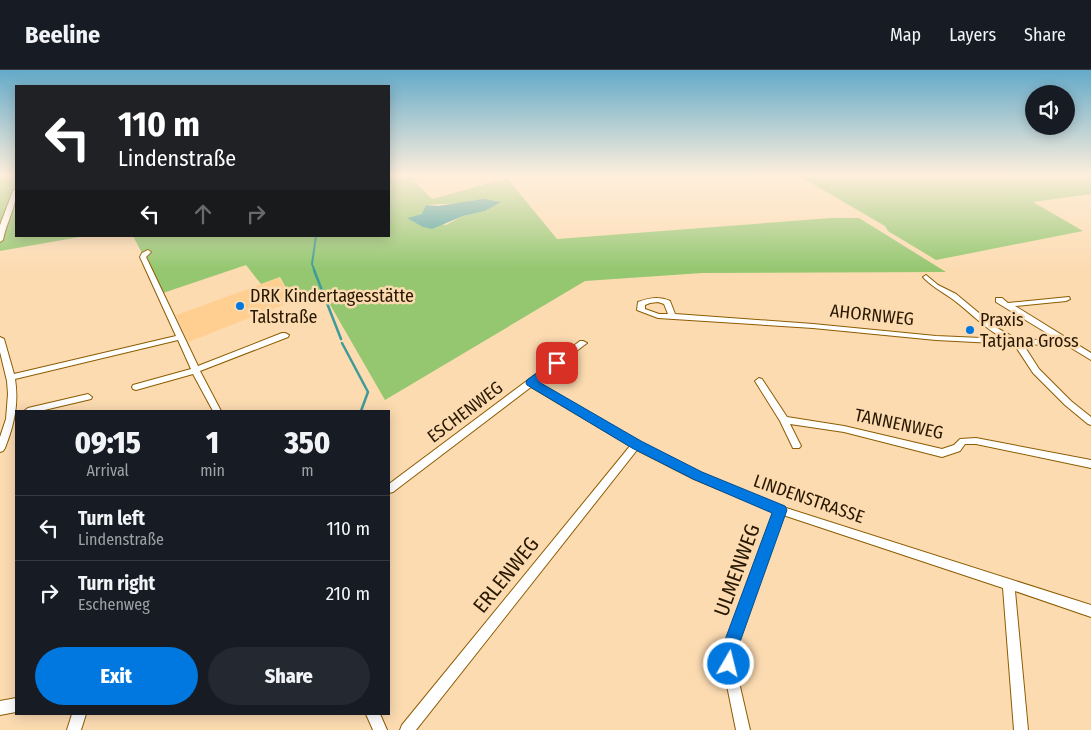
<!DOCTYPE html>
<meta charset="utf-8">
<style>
:root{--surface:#171b24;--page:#242831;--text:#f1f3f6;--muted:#9ea1a6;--line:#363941;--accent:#0078df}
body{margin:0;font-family:"Fira Sans Condensed",sans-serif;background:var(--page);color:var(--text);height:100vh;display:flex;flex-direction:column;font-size:19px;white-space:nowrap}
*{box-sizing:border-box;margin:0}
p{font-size:16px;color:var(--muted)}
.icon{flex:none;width:28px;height:28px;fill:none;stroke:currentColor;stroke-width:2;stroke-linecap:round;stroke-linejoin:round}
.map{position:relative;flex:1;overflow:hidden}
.side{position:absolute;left:15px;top:340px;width:375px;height:305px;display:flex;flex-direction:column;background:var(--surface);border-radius:0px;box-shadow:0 2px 12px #0003}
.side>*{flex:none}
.banner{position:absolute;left:15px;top:15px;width:375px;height:152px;border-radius:0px;box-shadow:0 2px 12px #0003;background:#202124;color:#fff;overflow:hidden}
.tools{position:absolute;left:1025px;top:15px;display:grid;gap:10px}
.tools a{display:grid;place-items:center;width:50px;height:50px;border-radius:50%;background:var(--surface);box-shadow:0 2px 12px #0003;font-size:25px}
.pin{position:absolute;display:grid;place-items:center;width:42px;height:42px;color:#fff;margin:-21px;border-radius:10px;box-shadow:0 2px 8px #0006}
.me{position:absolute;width:55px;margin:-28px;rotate:8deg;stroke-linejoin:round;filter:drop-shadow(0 0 4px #0008)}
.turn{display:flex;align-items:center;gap:18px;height:105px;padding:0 20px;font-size:22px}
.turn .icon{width:65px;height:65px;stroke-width:2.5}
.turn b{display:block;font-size:35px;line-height:42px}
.lanes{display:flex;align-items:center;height:48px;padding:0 20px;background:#0003;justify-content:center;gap:25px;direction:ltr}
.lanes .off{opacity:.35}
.eta{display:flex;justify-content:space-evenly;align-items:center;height:85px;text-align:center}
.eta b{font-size:30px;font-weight:800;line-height:35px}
.primary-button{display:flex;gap:10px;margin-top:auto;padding:10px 20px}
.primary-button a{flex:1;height:58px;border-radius:30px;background:var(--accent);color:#fff;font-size:20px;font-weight:800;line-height:58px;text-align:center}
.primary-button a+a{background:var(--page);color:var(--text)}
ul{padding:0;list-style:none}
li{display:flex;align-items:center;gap:15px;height:65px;padding:0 20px;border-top:1px solid var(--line)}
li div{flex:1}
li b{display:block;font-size:19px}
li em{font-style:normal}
header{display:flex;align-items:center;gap:30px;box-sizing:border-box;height:70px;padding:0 25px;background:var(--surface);border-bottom:1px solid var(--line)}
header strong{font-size:24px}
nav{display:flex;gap:28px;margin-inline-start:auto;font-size:18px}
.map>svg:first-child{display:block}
</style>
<header>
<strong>Beeline</strong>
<nav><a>Map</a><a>Layers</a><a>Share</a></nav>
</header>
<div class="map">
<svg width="1091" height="660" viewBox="0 0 1091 660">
<rect width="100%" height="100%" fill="#fcdbb1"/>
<polygon fill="#ffcf91" points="279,208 293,231 188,272 176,245"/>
<g fill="#94c770" fill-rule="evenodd">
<polygon points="0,106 16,106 16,166 85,166 0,181"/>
<path d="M389,106H425L413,110L432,129L507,108L557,169L831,148H859L946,202L702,203L585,211L385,330L321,219L292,229L280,207L261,214L246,195L163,223L133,166H389ZM474,130L500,132L485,141L463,146L446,155L408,148L423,144L426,135L462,133Z"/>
<polygon points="799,106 1091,106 1091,124 1033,132 1083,161 936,190 888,161 885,156"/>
</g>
<polygon fill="#3f9b9a" points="483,129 501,132 485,141 463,146 432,159 423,157 407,148 422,144 426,135 438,136"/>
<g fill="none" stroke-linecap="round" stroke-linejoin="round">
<polyline stroke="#3f9b9a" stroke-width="2" points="315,202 312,194 316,166"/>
<g stroke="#3f9b9a" stroke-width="2.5">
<polyline points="314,200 341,269"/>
<polyline points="342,273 368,322 361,341"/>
</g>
<defs>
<g id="minor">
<path d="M16,119C17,136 6,153 3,170L0,172V155L13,121Z"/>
<path d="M148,180L151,182L146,187L198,296L282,263H285L289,265L288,267L200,301L221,341H213L193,304L136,320L133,319L132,317L133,315L191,299L178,270L15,309C19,334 14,355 5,378L3,381L0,382V367L6,349L8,324L7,311L0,282V267L4,269L14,304L176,266L140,187L142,183Z"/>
<path d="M926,205L938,215L956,224L997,258L1017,269L1060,271L996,232V228H1002L1008,233L1069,227L1070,229L1066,231L1015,236L1091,283V290L1068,276L1023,274L1039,299L1071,331L1091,347V355L1088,354L1065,335L1033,303L1014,274L936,270L813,258L658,248L637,240L638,232C649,228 659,226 670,231L675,244L813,254L936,266L1004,269C984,258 969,241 951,228C941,221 931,216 923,207ZM650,233L658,232L664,234L668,244H659L645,239V235Z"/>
<polygon points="580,271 583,271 587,273 536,312 639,373 700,403 783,437 1091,535 1091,547 1015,521 1028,660 1014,660 1003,518 783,445 733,586 750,660 736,660 721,586 774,442 694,409 637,380 416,660 400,660 402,655 630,376 531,317 393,422 389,423 389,414"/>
<polygon points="759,308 762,309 787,347 844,356 942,379 954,375 960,369 976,368 1091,390 1091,398 976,374 965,374 960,381 942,387 844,362 790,354 801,376 799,378 793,378 780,351 755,311"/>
<polygon points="88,324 92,327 91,329 40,341 24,341 28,338"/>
<polygon points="16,628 16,642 0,645 0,631"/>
<polygon points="72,644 86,644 81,660 67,660"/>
<polygon points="366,644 380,644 387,660 373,660"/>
</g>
</defs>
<use href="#minor" stroke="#8d5c01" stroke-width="2"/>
<use href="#minor" fill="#fff" fill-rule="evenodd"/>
</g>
<linearGradient id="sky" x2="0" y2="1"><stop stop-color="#64aac9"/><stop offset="0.53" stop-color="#feefdc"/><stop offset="1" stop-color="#feefdc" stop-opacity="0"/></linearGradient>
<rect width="1091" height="199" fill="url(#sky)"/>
<polygon fill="#0078df" stroke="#004e91" points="557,289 563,293 561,295 539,312 641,371 702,402 785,436 787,440 735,586 737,594 735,600 729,603 723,600 719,586 772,443 693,409 632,378 527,315 526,313 527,310"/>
<g fill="#0078df" stroke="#fcdbb1" stroke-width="2">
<circle cx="240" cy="236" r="5"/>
<circle cx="970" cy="260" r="5"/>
</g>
<g text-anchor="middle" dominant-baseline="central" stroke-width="5" stroke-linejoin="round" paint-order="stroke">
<g font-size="18" fill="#281802" stroke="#fcdbb1" text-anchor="start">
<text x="250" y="226">DRK Kindertagesstätte<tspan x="250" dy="21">Talstraße</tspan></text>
<text x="980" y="250">Praxis<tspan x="980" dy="21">Tatjana Gross</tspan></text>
</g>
<g font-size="18" fill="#281802" stroke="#fcdbb1">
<text transform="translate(872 245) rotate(6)">AHORNWEG</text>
<text transform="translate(465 342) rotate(-37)">ESCHENWEG</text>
<text transform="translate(899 354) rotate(12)">TANNENWEG</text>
<text transform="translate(809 429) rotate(19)">LINDENSTRASSE</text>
</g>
<g font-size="21" fill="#281802" stroke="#fcdbb1">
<text transform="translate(737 500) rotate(-70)">ULMENWEG</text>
<text transform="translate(506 505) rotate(-51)">ERLENWEG</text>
</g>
</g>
</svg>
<div class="tools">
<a><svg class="icon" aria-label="sound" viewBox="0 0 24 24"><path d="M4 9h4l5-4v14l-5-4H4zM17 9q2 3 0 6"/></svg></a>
</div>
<div class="pin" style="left:557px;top:293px;background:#d93025"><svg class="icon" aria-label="arrive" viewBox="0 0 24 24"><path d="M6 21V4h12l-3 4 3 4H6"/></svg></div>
<svg class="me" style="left:729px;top:594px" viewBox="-20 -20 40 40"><circle r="17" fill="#0078df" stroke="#fff" stroke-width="3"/><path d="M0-11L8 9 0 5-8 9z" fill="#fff"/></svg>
<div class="banner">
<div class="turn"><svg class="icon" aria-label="left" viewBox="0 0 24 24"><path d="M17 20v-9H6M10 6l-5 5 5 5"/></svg><div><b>110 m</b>Lindenstraße</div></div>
<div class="lanes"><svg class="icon" aria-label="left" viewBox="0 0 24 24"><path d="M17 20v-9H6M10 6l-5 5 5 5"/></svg><svg class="icon off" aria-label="ahead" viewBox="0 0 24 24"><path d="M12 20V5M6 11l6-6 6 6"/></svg><svg class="icon off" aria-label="right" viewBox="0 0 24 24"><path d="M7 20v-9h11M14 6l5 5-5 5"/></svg></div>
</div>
<section class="side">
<div class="eta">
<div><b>09:15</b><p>Arrival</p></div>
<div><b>1</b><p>min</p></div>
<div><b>350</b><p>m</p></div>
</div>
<ul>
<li><svg class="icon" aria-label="left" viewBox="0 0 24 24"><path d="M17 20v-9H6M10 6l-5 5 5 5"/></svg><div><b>Turn left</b><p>Lindenstraße</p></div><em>110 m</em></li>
<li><svg class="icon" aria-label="right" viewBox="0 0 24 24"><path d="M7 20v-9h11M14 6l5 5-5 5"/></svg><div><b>Turn right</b><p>Eschenweg</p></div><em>210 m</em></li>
</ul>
<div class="primary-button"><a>Exit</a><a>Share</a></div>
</section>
</div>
